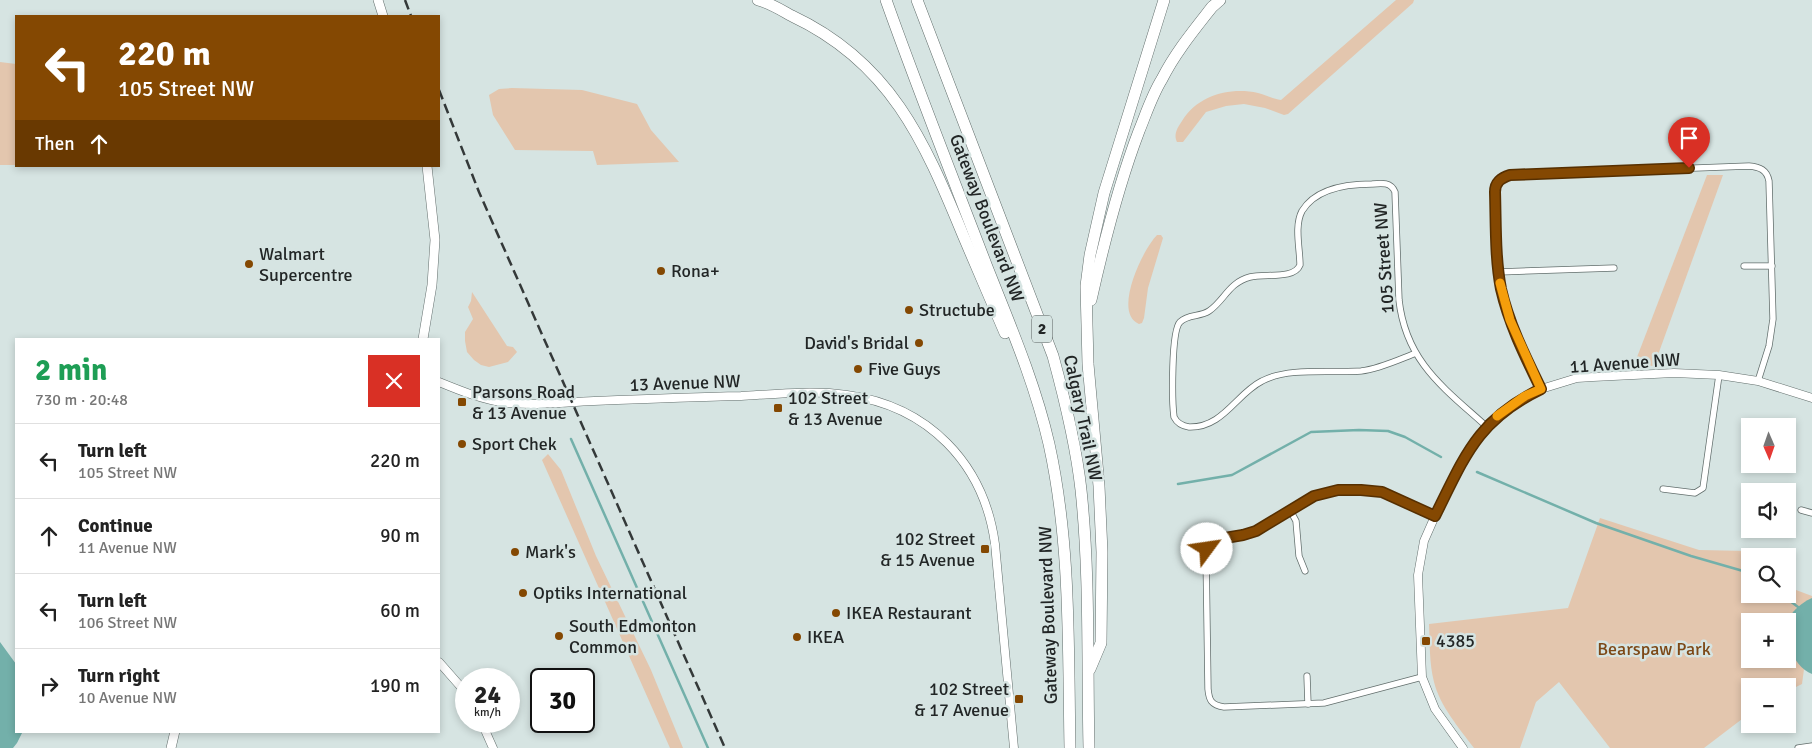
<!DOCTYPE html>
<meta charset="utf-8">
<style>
:root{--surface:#fff;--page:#f6f6f6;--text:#222;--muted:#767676;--line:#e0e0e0}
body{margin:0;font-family:Signika,sans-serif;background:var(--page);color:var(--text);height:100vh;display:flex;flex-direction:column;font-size:19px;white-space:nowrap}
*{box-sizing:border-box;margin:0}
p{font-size:16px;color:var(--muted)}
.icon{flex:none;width:28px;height:28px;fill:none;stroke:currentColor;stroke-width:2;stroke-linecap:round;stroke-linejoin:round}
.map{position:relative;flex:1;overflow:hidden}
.details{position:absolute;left:15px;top:338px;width:425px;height:395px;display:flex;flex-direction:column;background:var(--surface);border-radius:0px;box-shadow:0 2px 8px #0003}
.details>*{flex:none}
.top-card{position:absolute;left:15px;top:15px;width:425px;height:152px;border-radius:0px;box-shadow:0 2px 8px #0003;background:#844802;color:#fff;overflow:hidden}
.needle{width:32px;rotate:178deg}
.controls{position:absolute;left:1741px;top:418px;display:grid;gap:10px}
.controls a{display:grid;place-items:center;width:55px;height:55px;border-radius:0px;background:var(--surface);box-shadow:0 2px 8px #0003;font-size:25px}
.speed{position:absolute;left:455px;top:668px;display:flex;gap:10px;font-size:25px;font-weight:700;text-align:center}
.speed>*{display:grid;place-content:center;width:65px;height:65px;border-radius:50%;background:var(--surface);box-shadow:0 2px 8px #0003;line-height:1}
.speed small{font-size:12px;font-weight:400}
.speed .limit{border:2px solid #111;border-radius:8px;background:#fff;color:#111}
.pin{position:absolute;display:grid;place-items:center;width:42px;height:42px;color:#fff;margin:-51px -21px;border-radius:50% 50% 50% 0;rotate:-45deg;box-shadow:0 0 5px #0007}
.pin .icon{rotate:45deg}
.me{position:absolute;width:55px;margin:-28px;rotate:59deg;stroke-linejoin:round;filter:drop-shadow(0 0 4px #0008)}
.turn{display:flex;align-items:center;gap:18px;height:105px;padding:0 20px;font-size:22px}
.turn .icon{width:65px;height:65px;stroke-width:2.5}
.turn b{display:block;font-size:35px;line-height:42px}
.then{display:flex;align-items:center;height:48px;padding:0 20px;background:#0003;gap:10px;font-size:19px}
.round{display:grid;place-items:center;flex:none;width:52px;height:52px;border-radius:0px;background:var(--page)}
.headline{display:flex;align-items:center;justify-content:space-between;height:85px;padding:0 20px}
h1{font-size:30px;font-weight:700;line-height:38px;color:#1e9e55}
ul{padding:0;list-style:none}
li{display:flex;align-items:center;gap:15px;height:75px;padding:0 20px;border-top:1px solid var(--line)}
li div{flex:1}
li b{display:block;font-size:19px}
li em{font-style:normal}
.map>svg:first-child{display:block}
</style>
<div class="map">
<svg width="1812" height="748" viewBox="0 0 1812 748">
<rect width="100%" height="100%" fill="#d6e4e2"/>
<g fill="#e3c6ae" fill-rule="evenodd">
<path d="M1396,0H1414L1413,3L1288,114L1284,115L1265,108L1244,104L1226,106L1206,112L1183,142H1177C1173,134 1178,127 1182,121C1198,95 1230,87 1258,93C1266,95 1273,99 1281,100Z"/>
<polygon points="0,62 16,64 16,165 0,165"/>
<polygon points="512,88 582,90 637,104 651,130 679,162 597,165 593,151 515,150 493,115 489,95 499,89"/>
<polygon points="1707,175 1723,175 1654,366 1634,365"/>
<path d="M1157,235H1161L1163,238L1148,288L1144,318L1142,323L1139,324C1112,313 1143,249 1157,235Z"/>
<polygon points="472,292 507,346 513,347 517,352 508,362 489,367 481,365 474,360 467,352 465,341 465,332 473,319 468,307 471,301"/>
<polygon points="548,454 561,470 596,556 651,670 683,748 670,748 542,460"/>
<path d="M1600,518L1699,550L1748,551L1753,556H1750V594H1788V587L1812,596V610L1802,684L1788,691V686H1750V713L1704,748H1610L1559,682L1536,702L1520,748H1474C1459,728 1440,706 1434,682C1429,663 1430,643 1429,624L1568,608ZM1750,621H1788V659H1750Z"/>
</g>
<g fill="#73b0aa">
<path d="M1812,598V674C1792,667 1779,631 1793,612C1798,606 1805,601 1812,598Z"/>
<polygon points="0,642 16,664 16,731 23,731 17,743 13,748 0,748"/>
</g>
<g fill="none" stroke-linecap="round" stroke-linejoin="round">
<g stroke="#73b0aa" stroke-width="2.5">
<polyline points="571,439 708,748"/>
<polyline points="1477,472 1596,523 1691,556 1750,573"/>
<polyline points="1178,484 1232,475 1311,432 1359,430 1388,431 1405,437 1441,457"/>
<polyline points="1781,594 1798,607"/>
</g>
<defs>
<g id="minor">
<polyline points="1744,266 1772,266"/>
<polyline points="1498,272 1614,268"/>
<path d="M1416,353C1398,360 1379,369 1361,371C1332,373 1288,367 1262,381C1236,394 1223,428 1189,427C1182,426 1177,423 1174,417C1172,402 1171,331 1180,322C1188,314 1200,317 1209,311C1225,300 1228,283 1250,277C1264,273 1294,280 1300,265C1300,249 1294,226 1302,211C1316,188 1348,184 1372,184C1382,183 1391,182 1395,192L1399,300C1406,362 1444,388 1486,426"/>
<path d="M1541,389L1517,340L1501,288L1498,272L1495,188L1501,178L1510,175L1749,166C1760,167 1767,170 1769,181L1773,319L1769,346L1758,381"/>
<polyline points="1663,489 1695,493 1703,488 1719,375"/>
<polyline points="1290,510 1296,521 1299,556 1305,571"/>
<polyline points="1801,510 1812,513"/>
<polyline points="1307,676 1308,704"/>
<path d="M1422,677L1324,703L1224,707C1211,705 1209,700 1208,689L1206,554L1208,545L1213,540L1243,535L1256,531L1314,496L1338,491L1361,490L1381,492L1435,516"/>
<polyline points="1798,748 1812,746"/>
</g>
<g id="tertiary">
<path d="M439,382C461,391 483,400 507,403C536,406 565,402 594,401C643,399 692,397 741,396C776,394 813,390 847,395C928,406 984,463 995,544L1014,748"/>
<polyline points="439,662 461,687 466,695"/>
<polyline points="481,721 493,748"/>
<polyline points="1463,748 1435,709 1422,677 1418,575 1424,541 1435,516 1465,456 1486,426 1509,407 1541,389 1577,378 1593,377 1674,373 1719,375 1758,381 1812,398"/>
</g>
<g id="secondary">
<polyline points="378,0 383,16"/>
<polyline points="423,339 432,285 435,240 427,166"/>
<polyline points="171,748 175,731"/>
</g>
<g id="motorway">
<path d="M758,0C770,3 781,10 792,16C890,62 924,140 963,235C977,268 991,300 1005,333"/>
<path d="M886,0C918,90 953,178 987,267C1010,325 1035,383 1049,444C1071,544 1068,646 1070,748"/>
<path d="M917,0L1053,356C1065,400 1076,444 1081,490C1090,575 1087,662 1089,748"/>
<path d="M1091,300C1104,242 1118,186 1139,131C1146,114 1152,95 1162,79C1175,53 1194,30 1212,7L1220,0"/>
<polyline points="1090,669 1101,643 1102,552 1099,486 1088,364 1086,286 1090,255 1104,193 1164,0"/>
</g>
</defs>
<use href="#minor" stroke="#626e6c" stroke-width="7"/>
<use href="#tertiary" stroke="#626e6c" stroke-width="9"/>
<use href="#secondary" stroke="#626e6c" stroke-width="10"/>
<use href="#motorway" stroke="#626e6c" stroke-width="12"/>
<use href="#minor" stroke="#fff" stroke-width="5.5"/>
<use href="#tertiary" stroke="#fff" stroke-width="8"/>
<use href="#secondary" stroke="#fff" stroke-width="9"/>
<use href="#motorway" stroke="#fff" stroke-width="11"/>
<g stroke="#343939" stroke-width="2.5" stroke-dasharray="10 5" stroke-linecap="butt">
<polyline points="405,0 411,16"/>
<polyline points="439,90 479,192 725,748"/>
</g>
</g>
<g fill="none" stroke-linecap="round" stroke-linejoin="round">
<defs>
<path id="route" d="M1207,549L1210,542L1213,540L1243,535L1256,531L1314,496L1338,490H1361L1382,492L1435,516C1465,456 1477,420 1541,389C1525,356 1509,324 1501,289C1495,258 1496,224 1495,192C1495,182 1501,178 1510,175L1689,168"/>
</defs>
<use href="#route" stroke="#562f01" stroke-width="12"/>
<use href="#route" stroke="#844802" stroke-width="9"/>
<polyline stroke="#f59e0b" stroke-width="9" points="1497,416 1525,396 1541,389 1510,320 1500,283"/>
</g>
<g fill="#844802" stroke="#d6e4e2" stroke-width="2">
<circle cx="249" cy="264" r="5"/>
<circle cx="661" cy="271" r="5"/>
<circle cx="909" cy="310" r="5"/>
<circle cx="919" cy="343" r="5"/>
<circle cx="858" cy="369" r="5"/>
<rect x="457" y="397" width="10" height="10" rx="2.5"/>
<rect x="773" y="403" width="10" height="10" rx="2.5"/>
<circle cx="462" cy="444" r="5"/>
<rect x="980" y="544" width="10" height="10" rx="2.5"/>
<circle cx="515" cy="552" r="5"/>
<circle cx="523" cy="593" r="5"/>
<circle cx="836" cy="613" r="5"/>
<circle cx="559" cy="636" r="5"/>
<circle cx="797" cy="637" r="5"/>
<rect x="1421" y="636" width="10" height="10" rx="2.5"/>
<rect x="1014" y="694" width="10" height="10" rx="2.5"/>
</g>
<g text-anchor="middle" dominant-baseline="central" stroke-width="5" stroke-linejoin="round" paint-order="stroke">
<rect fill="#d6e4e2" stroke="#585f5e" stroke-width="1" x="1032" y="315.5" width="20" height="27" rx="4"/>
<g font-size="16" font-weight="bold" fill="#222626">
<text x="1042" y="329">2</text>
</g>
<g font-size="18" fill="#222626" stroke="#d6e4e2">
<text transform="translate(987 218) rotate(69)">Gateway Boulevard NW</text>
<text transform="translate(1384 258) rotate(-94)">105 Street NW</text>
<text transform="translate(1625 363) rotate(-4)">11 Avenue NW</text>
<text transform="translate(685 383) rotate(-2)">13 Avenue NW</text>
<text transform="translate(1083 418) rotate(78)">Calgary Trail NW</text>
<text transform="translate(1048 615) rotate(-92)">Gateway Boulevard NW</text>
</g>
<g font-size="18" fill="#222626" stroke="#d6e4e2" text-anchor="start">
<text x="259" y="254">Walmart<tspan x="259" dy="21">Supercentre</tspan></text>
<text x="671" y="271">Rona+</text>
<text x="919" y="310">Structube</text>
<text x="909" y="343" text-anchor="end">David's Bridal</text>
<text x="868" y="369">Five Guys</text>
<text x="472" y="392">Parsons Road<tspan x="472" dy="21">&amp; 13 Avenue</tspan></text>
<text x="788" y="398">102 Street<tspan x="788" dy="21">&amp; 13 Avenue</tspan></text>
<text x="472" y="444">Sport Chek</text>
<text x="975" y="539" text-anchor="end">102 Street<tspan x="975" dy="21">&amp; 15 Avenue</tspan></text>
<text x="525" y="552">Mark's</text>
<text x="533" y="593">Optiks International</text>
<text x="846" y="613">IKEA Restaurant</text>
<text x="569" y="626">South Edmonton<tspan x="569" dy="21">Common</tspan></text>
<text x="807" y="637">IKEA</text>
<text x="1436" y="641">4385</text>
<text x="1009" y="689" text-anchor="end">102 Street<tspan x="1009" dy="21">&amp; 17 Avenue</tspan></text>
</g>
<g font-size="18" fill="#7c4816" stroke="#d6e4e2">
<text x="1654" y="649">Bearspaw Park</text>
</g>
</g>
</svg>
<div class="controls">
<a><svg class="needle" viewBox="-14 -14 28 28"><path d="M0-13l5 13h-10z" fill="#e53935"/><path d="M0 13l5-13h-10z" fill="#767676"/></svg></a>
<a><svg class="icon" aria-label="sound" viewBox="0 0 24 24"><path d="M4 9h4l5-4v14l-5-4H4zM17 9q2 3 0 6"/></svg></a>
<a><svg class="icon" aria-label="search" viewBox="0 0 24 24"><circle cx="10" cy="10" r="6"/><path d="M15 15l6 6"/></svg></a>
<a>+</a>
<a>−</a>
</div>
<div class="speed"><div>24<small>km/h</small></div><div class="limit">30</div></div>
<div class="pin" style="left:1689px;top:168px;background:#d93025"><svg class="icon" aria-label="arrive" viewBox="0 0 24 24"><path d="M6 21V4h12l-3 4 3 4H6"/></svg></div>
<svg class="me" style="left:1207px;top:549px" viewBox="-20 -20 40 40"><circle r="19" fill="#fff"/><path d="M0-13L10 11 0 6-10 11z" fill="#844802"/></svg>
<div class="top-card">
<div class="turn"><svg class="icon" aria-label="left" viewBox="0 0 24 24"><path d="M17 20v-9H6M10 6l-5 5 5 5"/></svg><div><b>220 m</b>105 Street NW</div></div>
<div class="then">Then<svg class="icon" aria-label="ahead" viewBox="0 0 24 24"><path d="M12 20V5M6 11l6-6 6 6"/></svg></div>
</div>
<section class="details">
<div class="headline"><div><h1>2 min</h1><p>730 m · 20:48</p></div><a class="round" style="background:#d93025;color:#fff"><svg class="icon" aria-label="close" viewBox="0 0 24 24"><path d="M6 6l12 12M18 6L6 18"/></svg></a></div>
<ul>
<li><svg class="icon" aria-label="left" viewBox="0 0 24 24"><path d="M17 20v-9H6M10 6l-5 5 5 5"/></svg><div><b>Turn left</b><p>105 Street NW</p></div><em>220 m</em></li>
<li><svg class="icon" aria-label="ahead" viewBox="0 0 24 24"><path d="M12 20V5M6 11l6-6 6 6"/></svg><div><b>Continue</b><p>11 Avenue NW</p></div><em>90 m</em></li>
<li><svg class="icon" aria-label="left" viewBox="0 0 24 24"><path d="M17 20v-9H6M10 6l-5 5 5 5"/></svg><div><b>Turn left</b><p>106 Street NW</p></div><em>60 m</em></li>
<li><svg class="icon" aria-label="right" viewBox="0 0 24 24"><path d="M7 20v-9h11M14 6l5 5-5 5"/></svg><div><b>Turn right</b><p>10 Avenue NW</p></div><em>190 m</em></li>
</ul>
</section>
</div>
